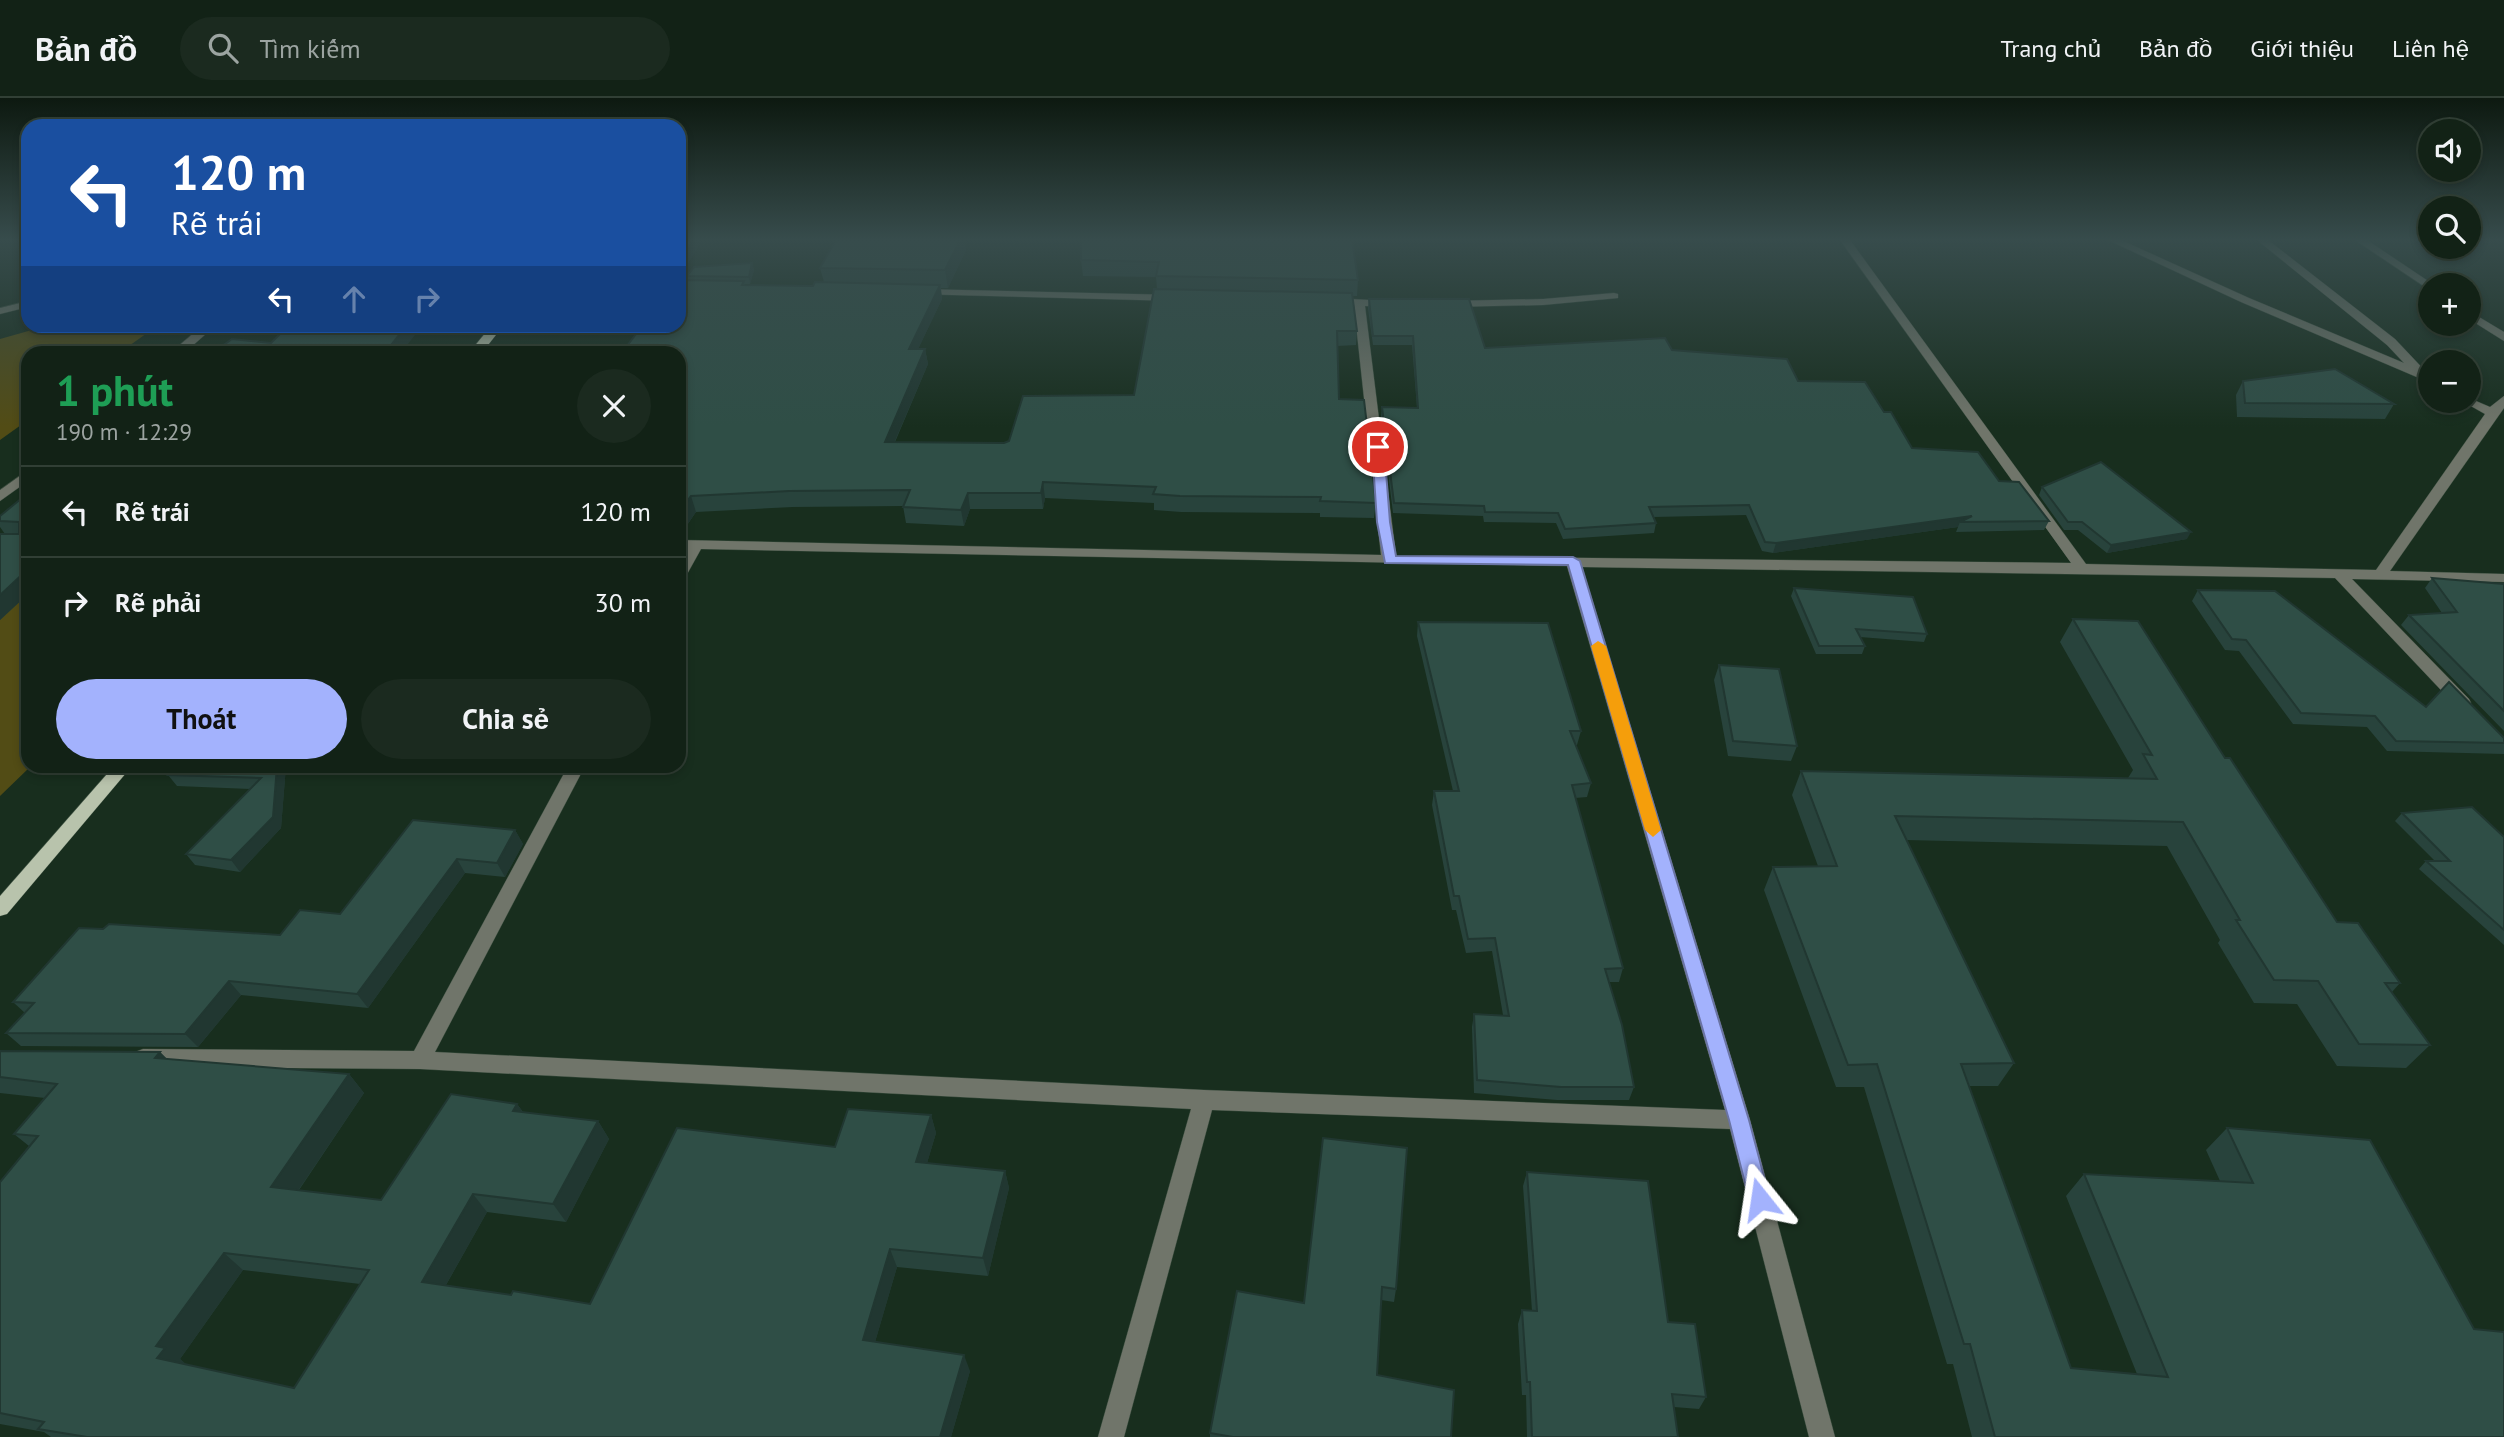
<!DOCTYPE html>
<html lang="vi">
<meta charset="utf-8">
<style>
:root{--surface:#122216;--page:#1b2a1f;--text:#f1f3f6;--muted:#9ca4a1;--line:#313f35;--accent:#a3b2fd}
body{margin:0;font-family:"PT Sans",sans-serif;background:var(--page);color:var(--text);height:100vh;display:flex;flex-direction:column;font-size:26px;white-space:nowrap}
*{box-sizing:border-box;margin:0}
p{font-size:23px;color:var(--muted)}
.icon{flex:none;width:38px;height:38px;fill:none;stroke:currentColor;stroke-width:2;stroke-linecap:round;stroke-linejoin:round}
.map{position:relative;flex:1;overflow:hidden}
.details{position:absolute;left:21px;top:248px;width:665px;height:427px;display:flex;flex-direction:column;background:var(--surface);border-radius:21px;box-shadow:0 4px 10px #0003,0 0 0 2px var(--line)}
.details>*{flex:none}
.banner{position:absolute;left:21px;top:21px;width:665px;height:214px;border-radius:21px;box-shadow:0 4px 10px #0003,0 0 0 2px var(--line);background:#1a4fa0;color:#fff;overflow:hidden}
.controls{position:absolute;left:2418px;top:21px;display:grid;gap:14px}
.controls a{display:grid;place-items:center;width:63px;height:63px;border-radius:50%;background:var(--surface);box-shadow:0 4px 10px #0003,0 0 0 2px var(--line);font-size:35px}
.pin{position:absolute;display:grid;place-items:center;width:60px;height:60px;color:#fff;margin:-30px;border:4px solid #fff;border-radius:50%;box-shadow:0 2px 7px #0007}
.me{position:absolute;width:77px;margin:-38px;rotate:345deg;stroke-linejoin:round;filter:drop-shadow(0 0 5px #0008)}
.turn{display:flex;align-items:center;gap:24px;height:147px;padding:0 35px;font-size:32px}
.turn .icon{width:91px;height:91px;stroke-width:2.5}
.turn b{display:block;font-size:49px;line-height:60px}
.lanes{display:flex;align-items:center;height:66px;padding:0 35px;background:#0003;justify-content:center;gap:35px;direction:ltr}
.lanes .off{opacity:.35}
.round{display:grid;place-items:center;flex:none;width:74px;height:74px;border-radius:37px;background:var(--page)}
.overview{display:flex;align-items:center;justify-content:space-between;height:119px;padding:0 35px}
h1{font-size:42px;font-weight:700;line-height:52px;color:#1e9e55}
.cta{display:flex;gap:14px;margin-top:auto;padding:14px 35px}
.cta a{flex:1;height:80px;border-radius:42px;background:var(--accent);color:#111;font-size:28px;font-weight:700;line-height:80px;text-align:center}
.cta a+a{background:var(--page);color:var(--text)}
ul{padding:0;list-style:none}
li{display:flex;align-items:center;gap:21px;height:91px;padding:0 35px;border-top:2px solid var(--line)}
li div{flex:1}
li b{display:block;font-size:26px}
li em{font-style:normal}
header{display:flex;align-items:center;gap:42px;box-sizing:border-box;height:98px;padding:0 35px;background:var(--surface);border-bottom:2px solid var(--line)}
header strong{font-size:33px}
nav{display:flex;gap:38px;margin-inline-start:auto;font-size:24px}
.search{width:490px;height:63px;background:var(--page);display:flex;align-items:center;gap:18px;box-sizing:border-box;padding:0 24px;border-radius:38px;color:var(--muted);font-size:26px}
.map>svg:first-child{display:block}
</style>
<header>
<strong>Bản đồ</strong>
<div class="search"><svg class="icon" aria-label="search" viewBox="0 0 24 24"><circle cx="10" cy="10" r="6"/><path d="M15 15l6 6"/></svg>Tìm kiếm</div>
<nav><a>Trang chủ</a><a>Bản đồ</a><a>Giới thiệu</a><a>Liên hệ</a></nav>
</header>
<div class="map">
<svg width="2504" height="1339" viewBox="0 0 2504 1339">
<rect width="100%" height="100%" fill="#182e1e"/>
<g fill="#524c15">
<polygon points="46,228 157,228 119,255 28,256 28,322 0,342 0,241"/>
<polygon points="28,486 30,669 0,698 0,488"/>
</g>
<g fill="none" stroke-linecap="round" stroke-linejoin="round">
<defs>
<g id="minor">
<polygon points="1840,142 1850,142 2086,466 2376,472 2485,316 2462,303 2469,303 2469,300 2490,309 2504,298 2504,310 2390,473 2504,476 2504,484 2352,481 2469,601 2471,605 2469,609 2457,609 2335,480 1582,469 1750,1022 1835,1339 1809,1339 1730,1031 1212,1012 1124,1339 1098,1339 1191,1011 420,971 143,969 135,966 132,960 135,954 143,951 414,953 568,668 585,668 435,954 1204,992 1725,1012 1567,468 701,451 686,478 679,482 679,464 686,451 679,450 679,442 1381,457 1354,208 1327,205 1325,203 1331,200 1390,203 1396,206 1390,209 1365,208 1396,458 2071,465"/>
<polygon points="2108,142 2121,142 2249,200 2404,265 2387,247 2257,142 2268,142 2395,241 2429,277 2419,280 2241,204"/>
<polygon points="2355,142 2367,142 2434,187 2431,187 2431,193"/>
<polygon points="918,191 1177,197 1183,200 1177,203 914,196 914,192"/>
<polygon points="1614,195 1618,196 1618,200 1543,207 1449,209 1443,206 1449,203 1543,201"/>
<polygon points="28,203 28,209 0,216 0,210"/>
<polygon points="2469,213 2504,234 2504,243 2469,221"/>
<polygon points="202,228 215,228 183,256 169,256"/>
<polygon points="28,372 28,383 0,403 0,392"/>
</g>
<g id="major">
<polygon points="491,228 503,228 481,256 468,256"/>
<polygon points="114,668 132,668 7,816 0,818 0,798"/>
</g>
</defs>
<use href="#minor" stroke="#35493a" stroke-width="1"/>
<use href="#major" stroke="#35493a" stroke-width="1"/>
<use href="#minor" fill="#70756a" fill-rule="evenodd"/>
<use href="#major" fill="#b8c3ac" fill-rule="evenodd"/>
</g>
<g fill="#28433c" fill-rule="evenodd">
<polygon points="679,142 702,142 687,167 679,167"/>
<polygon points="836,142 964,142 966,152 948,190 941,190 942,201 918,251 925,251 928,266 895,344 1004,345 1134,297 1157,191 1156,179 1083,178 1081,162 1081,142 1358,182 1357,198 1353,198 1357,233 1356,247 1337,248 1339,301 1376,405 1374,420 1320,419 1320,415 1181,414 1154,412 1154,405 1045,400 1043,411 970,411 964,428 906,425 903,408 793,409 696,414 683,433 679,432 679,256 688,182 687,178 752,165 754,172 750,186 744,186 745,187 813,188 824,184 820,170"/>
<polygon points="1369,201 1485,250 1672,252 1798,283 1884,314 1912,350 1999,383 2049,423 2044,432 1956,434 1958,429 1773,455 1762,453 1746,417 1654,419 1656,425 1654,435 1563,441 1556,425 1484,424 1483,418 1393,415 1381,318 1382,309 1417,310 1412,247 1373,247 1368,210"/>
<polygon points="2243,283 2394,306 2385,321 2237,319 2236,297"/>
<polygon points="2042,389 2187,441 2107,455 2078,432 2064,432 2039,397"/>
<polygon points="28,395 28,496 0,522 0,436 5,436 0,429 0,418"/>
<polygon points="2432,480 2504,486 2504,633 2401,527 2409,517 2442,515 2425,490"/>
<polygon points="1794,490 1927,536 1924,544 1860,539 1865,548 1862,556 1816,556 1791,498"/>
<polygon points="2198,492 2426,609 2504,640 2504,656 2387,653 2367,629 2293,626 2239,553 2225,552 2192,503"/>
<polygon points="2073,521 2225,660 2337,824 2400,885 2392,894 2430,947 2406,970 2337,968 2297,906 2254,905 2218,845 2220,842 2167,748 1906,742 2014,965 1998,988 1969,988 2071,1270 2137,1276 2066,1098 2084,1076 2220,1083 2206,1052 2227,1030 2504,1339 1972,1339 1953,1266 1947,1266 1864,989 1836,989 1764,792 1773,769 1818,768 1792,697 1801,673 2128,680 2133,672 2060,544"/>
<polygon points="1418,524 1581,633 1577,647 1575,647 1591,685 1587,699 1575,700 1623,870 1619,884 1609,884 1634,989 1629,1002 1557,1002 1474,995 1472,929 1474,916 1503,917 1492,853 1466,855 1456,812 1452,812 1432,707 1434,693 1453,693 1417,538"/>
<polygon points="1719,567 1797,648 1791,663 1728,658 1714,582"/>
<polygon points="286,668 281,730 240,774 195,767 186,756 250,691 177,688 168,677"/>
<polygon points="394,668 502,668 497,676"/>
<polygon points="2402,715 2504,739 2504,847 2419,771 2426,763 2435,763 2395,723"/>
<polygon points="515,732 523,746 505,779 465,775 368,910 241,897 198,949 21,948 6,935 25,915 13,904 103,831 280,837 340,816"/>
<path d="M0,953L160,954L167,961L349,976L364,995L299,1092L381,1102L517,1006L523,1014L598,1023L609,1041L566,1124L487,1114L446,1187L511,1197L590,1206L835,1049L931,1017L936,1035L927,1065L1005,1073L1009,1090L988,1178L897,1169L875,1244L970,1273L951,1339H51L44,1334L0,1326V1084L29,1048L14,1036L45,1000L0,995ZM243,1172L360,1186L294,1290L186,1267L180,1261Z"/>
<polygon points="1323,1040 1396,1191 1394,1204 1381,1202 1377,1277 1451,1339 1210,1339 1210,1335 1304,1205"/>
<polygon points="1527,1074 1668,1224 1706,1299 1699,1311 1674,1309 1678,1339 1527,1339 1526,1297 1522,1297 1518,1226 1522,1212 1532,1213 1523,1088"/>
</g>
<g fill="#213731">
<polygon points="693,142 702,142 687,167 684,157"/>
<polygon points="960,142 964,142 966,152 948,190 945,172"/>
<polygon points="752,165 754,172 750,186 749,179"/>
<polygon points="940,187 942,201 911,266 909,251"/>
<polygon points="406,228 422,228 400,256 384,256"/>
<polygon points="925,251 928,266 888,359 885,344"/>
<polygon points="1043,384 1045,400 1043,411 1041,395"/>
<polygon points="968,395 970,411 964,428 961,412"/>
<polygon points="691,398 696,414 683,433 679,422 679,414"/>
<polygon points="1972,418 1960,424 1958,429 1773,455 1776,445"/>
<polygon points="2191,434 2187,441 2107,455 2111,447"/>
<polygon points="28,471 28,496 0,522 0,497"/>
<polygon points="277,668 286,668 281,730 240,774 231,762"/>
<polygon points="493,668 502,668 497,676"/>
<polygon points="515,732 523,746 505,779 497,765"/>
<polygon points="457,761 465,775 368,910 357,896"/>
<polygon points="229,883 241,897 198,949 185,936"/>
<polygon points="160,954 178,972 155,960"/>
<polygon points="349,976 364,995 289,1106 271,1089"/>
<polygon points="517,1006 530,1024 513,1013"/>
<polygon points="931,1017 936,1035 922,1082 916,1064"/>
<polygon points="598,1023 609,1041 566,1124 553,1106"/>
<polygon points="1005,1073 1009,1090 988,1178 983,1160"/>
<polygon points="473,1096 487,1114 438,1201 422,1184"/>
<polygon points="890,1151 897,1169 871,1258 863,1242"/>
<polygon points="224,1155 243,1172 180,1261 186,1266 179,1276 157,1260 156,1248"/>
<polygon points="964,1257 970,1273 951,1339 940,1339"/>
</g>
<g fill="#2f4e46" stroke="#213731" stroke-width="2" fill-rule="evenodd">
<polygon points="679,142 693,142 684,157 679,157"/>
<polygon points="836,142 960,142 945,172 820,170"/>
<polygon points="1081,142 1352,142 1358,182 1156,178 1159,164 1081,162"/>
<polygon points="752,165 749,179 687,178 694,169"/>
<polygon points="679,182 744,183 742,187 813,188 815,184 940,187 909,251 925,251 885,344 1004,345 1009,343 1023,298 1134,297 1154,191 1352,195 1357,233 1337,233 1339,301 1364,302 1376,405 1320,403 1321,399 1180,398 1153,396 1156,389 1043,384 1041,395 968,395 961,412 903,409 910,392 789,393 691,398 679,414 679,256 621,256 642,228 679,228"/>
<polygon points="1369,201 1469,201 1485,250 1665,240 1672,252 1787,261 1798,283 1865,284 1884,314 1891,314 1912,350 1978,354 1999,383 2019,384 2049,423 1960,424 1972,418 1776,445 1765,444 1749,407 1649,409 1656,425 1565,431 1558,415 1485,414 1484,408 1394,405 1382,309 1418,310 1413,238 1373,238"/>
<polygon points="288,228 406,228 384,256 211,256 232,241 271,245"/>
<polygon points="2335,271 2394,306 2245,305 2243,283"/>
<polygon points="2101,364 2191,434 2111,447 2082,424 2068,424 2042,389"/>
<polygon points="28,395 28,471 0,497 0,436 19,436 19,424 0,423 0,418"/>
<polygon points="2432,480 2504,486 2504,613 2409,517 2457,514"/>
<polygon points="1794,490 1913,499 1927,536 1856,531 1865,548 1819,548"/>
<polygon points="2198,492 2275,493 2426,609 2449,584 2504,640 2504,645 2396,643 2375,618 2301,615 2246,542 2232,541"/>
<polygon points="2073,521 2138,523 2225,660 2230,660 2337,824 2358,825 2400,885 2385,885 2430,947 2359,946 2318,883 2274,882 2236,822 2240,822 2183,724 1895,718 2014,965 1961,966 2071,1270 2168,1279 2084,1076 2253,1085 2227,1030 2370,1042 2474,1231 2504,1234 2504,1339 1995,1339 1970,1246 1964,1246 1877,966 1848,967 1773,769 1837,768 1801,673 2157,681 2143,656 2152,657"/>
<polygon points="1418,524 1548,525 1581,633 1570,633 1591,685 1572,687 1623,870 1605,871 1622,927 1634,989 1561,989 1477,982 1474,916 1509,918 1495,840 1468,841 1459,798 1454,798 1434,693 1459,693"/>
<polygon points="1719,567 1779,571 1797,648 1733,643"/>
<polygon points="176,668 277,668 273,719 231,762 186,756 261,680 168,677"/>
<polygon points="2472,709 2504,739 2504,832 2426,763 2450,763 2402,715"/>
<polygon points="413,722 515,732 497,765 457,761 357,896 229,883 185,936 6,935 34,905 13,904 79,830 103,831 109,826 280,837 300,812 340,816"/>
<path d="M0,953L160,954L155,960L349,976L271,1089L381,1102L451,996L517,1006L513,1013L598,1023L553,1106L473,1096L422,1184L511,1197L513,1193L590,1206L677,1030L835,1049L848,1011L931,1017L916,1064L1005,1073L983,1160L890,1151L863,1242L964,1257L940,1339H87L38,1331L44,1324L0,1315V1084L38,1038L14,1036L57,986L0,979ZM224,1155L369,1172L294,1290L157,1260L165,1250L156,1248Z"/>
<polygon points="1323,1040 1407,1050 1396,1191 1382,1189 1377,1277 1454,1292 1451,1339 1233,1339 1210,1335 1237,1193 1304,1205"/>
<polygon points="1527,1074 1648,1083 1668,1224 1695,1226 1706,1299 1672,1296 1678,1339 1532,1339 1530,1284 1527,1284 1522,1212 1537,1213"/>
</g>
<linearGradient id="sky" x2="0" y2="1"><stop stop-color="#0d1910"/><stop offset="0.43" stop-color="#374c4c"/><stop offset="1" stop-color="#374c4c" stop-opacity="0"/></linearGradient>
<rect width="2504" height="329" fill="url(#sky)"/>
<polygon fill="#a3b2fd" stroke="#6a74a4" stroke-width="2" points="1378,346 1384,349 1390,424 1396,458 1573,459 1580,463 1749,1022 1770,1101 1767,1108 1760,1111 1752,1108 1749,1101 1729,1022 1568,467 1385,465 1377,424 1372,349"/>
<polygon fill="#f59e0b" points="1598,543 1606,548 1661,732 1653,739 1645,732 1591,548"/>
</svg>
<div class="controls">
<a><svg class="icon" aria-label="sound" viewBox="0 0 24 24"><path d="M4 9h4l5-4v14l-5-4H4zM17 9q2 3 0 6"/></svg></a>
<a><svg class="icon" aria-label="search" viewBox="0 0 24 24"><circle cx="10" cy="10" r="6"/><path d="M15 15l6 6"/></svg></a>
<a>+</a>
<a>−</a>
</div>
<div class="pin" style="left:1378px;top:349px;background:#d93025"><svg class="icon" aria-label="arrive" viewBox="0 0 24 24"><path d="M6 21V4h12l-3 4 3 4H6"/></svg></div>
<svg class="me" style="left:1760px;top:1101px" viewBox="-20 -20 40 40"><path d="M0-17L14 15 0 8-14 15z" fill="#a3b2fd" stroke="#fff" stroke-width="4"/></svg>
<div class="banner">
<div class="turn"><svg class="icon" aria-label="left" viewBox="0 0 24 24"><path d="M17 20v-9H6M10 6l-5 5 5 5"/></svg><div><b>120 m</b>Rẽ trái</div></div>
<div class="lanes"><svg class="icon" aria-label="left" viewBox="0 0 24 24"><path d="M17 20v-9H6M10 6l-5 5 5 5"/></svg><svg class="icon off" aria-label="ahead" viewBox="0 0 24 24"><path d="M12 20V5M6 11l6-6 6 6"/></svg><svg class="icon off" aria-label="right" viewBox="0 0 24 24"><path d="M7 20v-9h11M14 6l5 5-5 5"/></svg></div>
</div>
<section class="details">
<div class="overview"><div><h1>1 phút</h1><p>190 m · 12:29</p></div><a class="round"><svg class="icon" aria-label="close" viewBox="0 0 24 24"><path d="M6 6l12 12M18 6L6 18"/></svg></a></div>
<ul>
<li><svg class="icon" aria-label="left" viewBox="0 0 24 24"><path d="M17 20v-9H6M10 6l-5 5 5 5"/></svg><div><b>Rẽ trái</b></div><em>120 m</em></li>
<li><svg class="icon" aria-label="right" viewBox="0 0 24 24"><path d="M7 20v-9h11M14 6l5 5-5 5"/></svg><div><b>Rẽ phải</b></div><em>30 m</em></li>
</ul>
<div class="cta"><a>Thoát</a><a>Chia sẻ</a></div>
</section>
</div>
